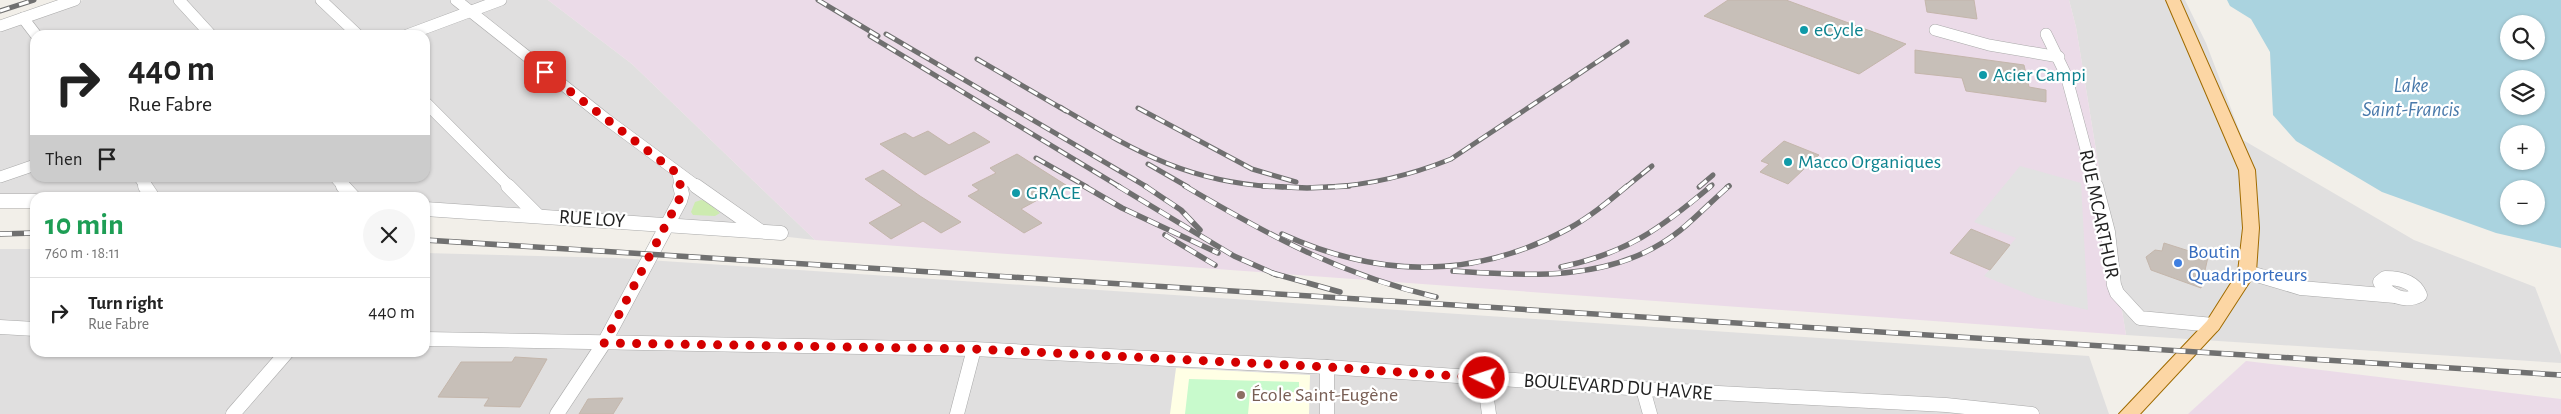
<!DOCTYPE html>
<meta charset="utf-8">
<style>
:root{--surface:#fff;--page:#f6f6f6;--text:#222;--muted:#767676;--line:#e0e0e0}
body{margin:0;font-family:"Alegreya Sans",sans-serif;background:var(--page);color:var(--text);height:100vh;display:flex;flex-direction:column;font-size:19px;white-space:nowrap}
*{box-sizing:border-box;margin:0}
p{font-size:16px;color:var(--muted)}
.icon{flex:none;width:28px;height:28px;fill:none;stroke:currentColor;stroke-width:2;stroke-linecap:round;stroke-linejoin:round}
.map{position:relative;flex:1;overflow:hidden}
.panel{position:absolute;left:30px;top:192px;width:400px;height:165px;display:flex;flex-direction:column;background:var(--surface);border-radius:15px;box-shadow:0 1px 4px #0004}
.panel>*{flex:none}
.banner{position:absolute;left:30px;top:30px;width:400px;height:152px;border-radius:15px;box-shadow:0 1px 4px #0004;background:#fff;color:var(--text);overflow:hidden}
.tools{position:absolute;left:2500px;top:15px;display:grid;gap:10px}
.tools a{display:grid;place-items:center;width:45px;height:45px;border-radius:50%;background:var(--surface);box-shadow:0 1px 4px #0004;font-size:25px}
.pin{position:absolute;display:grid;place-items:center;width:42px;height:42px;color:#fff;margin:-21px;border-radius:10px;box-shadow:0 2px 8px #0006}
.me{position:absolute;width:55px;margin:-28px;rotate:274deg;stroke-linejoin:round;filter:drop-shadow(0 0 4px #0008)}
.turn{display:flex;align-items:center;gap:18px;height:105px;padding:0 15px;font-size:22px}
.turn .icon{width:65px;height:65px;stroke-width:2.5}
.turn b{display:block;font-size:35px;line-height:42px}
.then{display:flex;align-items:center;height:48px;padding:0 15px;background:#0003;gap:10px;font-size:19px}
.round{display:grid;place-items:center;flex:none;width:52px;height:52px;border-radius:26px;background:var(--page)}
.summary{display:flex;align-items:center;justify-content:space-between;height:85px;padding:0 15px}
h1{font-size:30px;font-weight:700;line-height:38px;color:#1e9e55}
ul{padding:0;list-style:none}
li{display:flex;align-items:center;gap:15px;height:70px;padding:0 15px;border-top:1px solid var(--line)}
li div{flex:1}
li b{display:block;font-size:19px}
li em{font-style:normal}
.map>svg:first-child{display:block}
</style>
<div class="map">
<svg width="2561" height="414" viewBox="0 0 2561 414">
<rect width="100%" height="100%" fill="#f2efe9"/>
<g fill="#e0dfdf" fill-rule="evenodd">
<path d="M83,0H548L632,64L815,240L564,212L425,206V198H237L165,194L0,195V28ZM35,35H425V178H35Z"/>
<polygon points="2069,0 2185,0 2206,43 2243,140 2414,240 2535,287 2561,355 2561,363 2126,335 2076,27"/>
<polygon points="0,249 35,249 35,352 425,352 425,253 618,258 2089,356 2109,414 0,414"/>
</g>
<g fill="#ebdbe8">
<polygon points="548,0 2069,0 2076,27 2126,335 815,240 632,64"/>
<polygon points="2246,361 2561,399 2561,414 2188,414"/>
</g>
<polygon fill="#ffffe5" points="1176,368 1310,375 1309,414 1170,414"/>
<polygon fill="#cdebb0" points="701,200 706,201 720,213 715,216 693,215 691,212 695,202"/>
<polygon fill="#c8facc" points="1189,379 1299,382 1299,392 1250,393 1248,414 1185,414"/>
<polygon fill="#e2e2e2" points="2020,166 2081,183 2088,310 2037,298 1984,276 2016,238 1974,222"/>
<path fill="#aad3df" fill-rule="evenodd" d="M2227,0H2561V248L2496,233L2382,192L2296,141L2273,115L2270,52L2251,19L2230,6ZM2509,24H2536V51H2509ZM2509,79H2536V106H2509ZM2509,134H2536V161H2509ZM2509,189H2536V216H2509Z"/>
<g fill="#c7bfb8" stroke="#c4b6ab">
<polygon points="1728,0 1786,0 1906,44 1859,74 1704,16"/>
<polygon points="1925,0 1974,0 1977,19 1927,12"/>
<polygon points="1915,50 2024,65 2029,87 2046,90 2046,102 1966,91 1962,78 1915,73"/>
<polygon points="928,131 949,145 974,132 990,142 925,175 880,144 905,133 913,138"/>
<polygon points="1784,141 1819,155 1788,184 1760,172 1769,164 1761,161"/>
<polygon points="1017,154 1069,187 1046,200 1043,197 1021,209 1042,223 1024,233 968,196 979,190 972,185 996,173 990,168"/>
<polygon points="883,170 920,196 961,222 941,233 923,221 891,239 869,223 902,205 865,179"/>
<polygon points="1971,229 2010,245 1990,270 1950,253"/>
<polygon points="2164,243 2208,257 2201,288 2151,270 2146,257 2155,250 2162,251"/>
<polygon points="515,357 547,359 520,407 484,406 489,398 438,397 461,362 512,362"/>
<polygon points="623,398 613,414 579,414 588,399"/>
</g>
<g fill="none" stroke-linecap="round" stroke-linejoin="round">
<defs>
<g id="minor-far1">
<polyline points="179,0 211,35"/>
<polyline points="321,0 358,35"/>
<polyline points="456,0 606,119 698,187"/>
<polyline points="23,18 36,35"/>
<polyline points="0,26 75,0"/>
<polyline points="1935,30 1989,45 2059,57"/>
<polyline points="2046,34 2066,75 2096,187"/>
<polyline points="407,35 501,0"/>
<polyline points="425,102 510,187"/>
<polyline points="678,174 681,187"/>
<polyline points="0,177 35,165"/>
<polyline points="140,178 146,187"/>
<polyline points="336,178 344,187"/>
</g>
<g id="minor">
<polyline points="145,186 153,198"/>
<polyline points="343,186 354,198"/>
<polyline points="508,186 537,215"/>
<polyline points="696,186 760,231"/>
<polyline points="2096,186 2108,232 2114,285 2117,293 2140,318 2213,325"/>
<polyline points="0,201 35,201"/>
<polyline points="425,209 781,233"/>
<polyline points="2247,272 2301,288 2395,296"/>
<path d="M2385,278C2399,278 2414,281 2420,295C2405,303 2388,296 2380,282Z"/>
<polyline points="0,327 35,329"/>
<polyline points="425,339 974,349 1327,367 1643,389 1946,405 2032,414"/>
<polyline points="1327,367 1327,414"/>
<polyline points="1484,378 1489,414"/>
<polyline points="1643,389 1650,414"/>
<polyline points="233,414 287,352"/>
<polyline points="557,414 604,343 680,201 682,194 680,186"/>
<polyline points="957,414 974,349"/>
</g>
<polygon id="major" points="2166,0 2180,0 2255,170 2259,228 2256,272 2219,329 2140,414 2119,414 2207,321 2238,272 2243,228 2239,170"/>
</defs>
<use href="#minor-far1" stroke="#a9a9a9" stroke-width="12"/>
<use href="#minor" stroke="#a9a9a9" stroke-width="15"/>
<use href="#major" stroke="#a06b00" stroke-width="2"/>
<use href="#minor-far1" stroke="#fff" stroke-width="11"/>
<use href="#minor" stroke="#fff" stroke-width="14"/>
<use href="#major" fill="#fcd6a4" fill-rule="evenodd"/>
<defs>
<g id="rail-far1">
<polyline points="818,0 878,36"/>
<polyline points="0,11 34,0"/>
<polyline points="886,34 1147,187"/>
<polyline points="870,36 1120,187"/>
<polyline points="977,59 1066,111"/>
<path d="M1060,107C1137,152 1190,184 1283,187"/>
<polyline points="1138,108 1252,169 1296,182"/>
<polyline points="1036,158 1087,187"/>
<polyline points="1148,164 1188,187"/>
<path d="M1328,187C1372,185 1411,175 1451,159L1627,42"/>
<polyline points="1626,187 1652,166"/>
<polyline points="1699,187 1713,175"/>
<polyline points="1709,187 1712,185"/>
<polyline points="1727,187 1729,186"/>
</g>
<g id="rail">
<polyline points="1084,186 1122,208 1218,253"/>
<polyline points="1118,186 1234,256 1277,275"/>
<polyline points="1145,186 1181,210 1200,230"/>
<path d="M1185,186C1268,235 1341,275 1436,297"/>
<polyline points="1263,186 1307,188 1349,186"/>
<polyline points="0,234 35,233"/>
<path d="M1282,234C1379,278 1473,280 1568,229C1590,217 1609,201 1627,186"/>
<polyline points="1165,235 1215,265"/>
<polyline points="425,240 2561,375"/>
<path d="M1561,267C1627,253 1660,229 1711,186"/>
<path d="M1453,271C1523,275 1599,282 1662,243C1687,228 1707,205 1729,186"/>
<polyline points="1272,273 1340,292"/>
</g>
</defs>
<use href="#rail-far1" stroke="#707070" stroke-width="5"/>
<use href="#rail" stroke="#707070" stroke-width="5.5"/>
<use href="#rail-far1" stroke="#fff" stroke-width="3" stroke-dasharray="10" stroke-linecap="butt"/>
<use href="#rail" stroke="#fff" stroke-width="4" stroke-dasharray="12" stroke-linecap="butt"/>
</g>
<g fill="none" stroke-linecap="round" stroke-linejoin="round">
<polyline stroke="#d40000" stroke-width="9" stroke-dasharray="0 16.2" points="545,72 678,174 682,194 604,343 974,349 1328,367 1484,378"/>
</g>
<g fill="#0f9aa8" stroke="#fff" stroke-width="2">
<circle cx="1804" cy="30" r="5"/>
<circle cx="1983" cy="75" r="5"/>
<circle cx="1788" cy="162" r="5"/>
<circle cx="1016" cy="193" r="5"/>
</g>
<circle fill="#3f7fe0" stroke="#fff" stroke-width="2" cx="2178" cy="263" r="5"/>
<circle fill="#8d6e63" stroke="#fff" stroke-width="2" cx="1241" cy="395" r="5"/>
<g text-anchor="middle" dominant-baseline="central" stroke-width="4.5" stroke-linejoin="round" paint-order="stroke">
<g font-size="20" fill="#0d838f" stroke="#fff" text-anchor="start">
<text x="1814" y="30">eCycle</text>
<text x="1993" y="75">Acier Campi</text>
<text x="1798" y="162">Macco Organiques</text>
<text x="1026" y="193">GRACE</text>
</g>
<g font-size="20" fill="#222" stroke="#fff">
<text transform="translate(2099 214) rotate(78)">RUE MCARTHUR</text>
<text transform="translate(592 219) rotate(4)">RUE LOY</text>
<text transform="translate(1618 387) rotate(4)">BOULEVARD DU HAVRE</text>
</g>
<g font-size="20" fill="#366cbe" stroke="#fff" text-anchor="start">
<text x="2188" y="252">Boutin<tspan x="2188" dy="23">Quadriporteurs</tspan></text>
</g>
<g font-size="20" fill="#785e54" stroke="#fff" text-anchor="start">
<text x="1251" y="395">École Saint-Eugène</text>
</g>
<g font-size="21" font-style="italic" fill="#4a7aab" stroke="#fff">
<text x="2411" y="85">Lake<tspan x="2411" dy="24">Saint-Francis</tspan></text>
</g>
</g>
</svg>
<div class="tools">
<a><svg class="icon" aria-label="search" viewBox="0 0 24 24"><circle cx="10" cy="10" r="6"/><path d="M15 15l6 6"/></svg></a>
<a><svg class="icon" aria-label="layers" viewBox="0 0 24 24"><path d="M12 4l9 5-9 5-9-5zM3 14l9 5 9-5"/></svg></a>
<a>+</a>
<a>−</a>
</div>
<div class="pin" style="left:545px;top:72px;background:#d93025"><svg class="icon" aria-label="arrive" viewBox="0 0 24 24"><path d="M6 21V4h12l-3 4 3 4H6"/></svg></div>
<svg class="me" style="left:1484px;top:378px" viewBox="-20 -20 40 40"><circle r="17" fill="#d40000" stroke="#fff" stroke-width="3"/><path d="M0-11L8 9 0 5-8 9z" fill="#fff"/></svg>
<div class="banner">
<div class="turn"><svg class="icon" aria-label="right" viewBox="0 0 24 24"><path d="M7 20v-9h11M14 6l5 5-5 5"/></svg><div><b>440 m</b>Rue Fabre</div></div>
<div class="then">Then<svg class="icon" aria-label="arrive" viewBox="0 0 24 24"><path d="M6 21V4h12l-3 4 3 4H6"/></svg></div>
</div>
<section class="panel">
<div class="summary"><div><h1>10 min</h1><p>760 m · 18:11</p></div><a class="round"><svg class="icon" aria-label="close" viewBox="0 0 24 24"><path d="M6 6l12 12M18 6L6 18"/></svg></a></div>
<ul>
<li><svg class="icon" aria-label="right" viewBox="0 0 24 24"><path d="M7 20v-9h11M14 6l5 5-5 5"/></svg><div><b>Turn right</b><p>Rue Fabre</p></div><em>440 m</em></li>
</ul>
</section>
</div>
